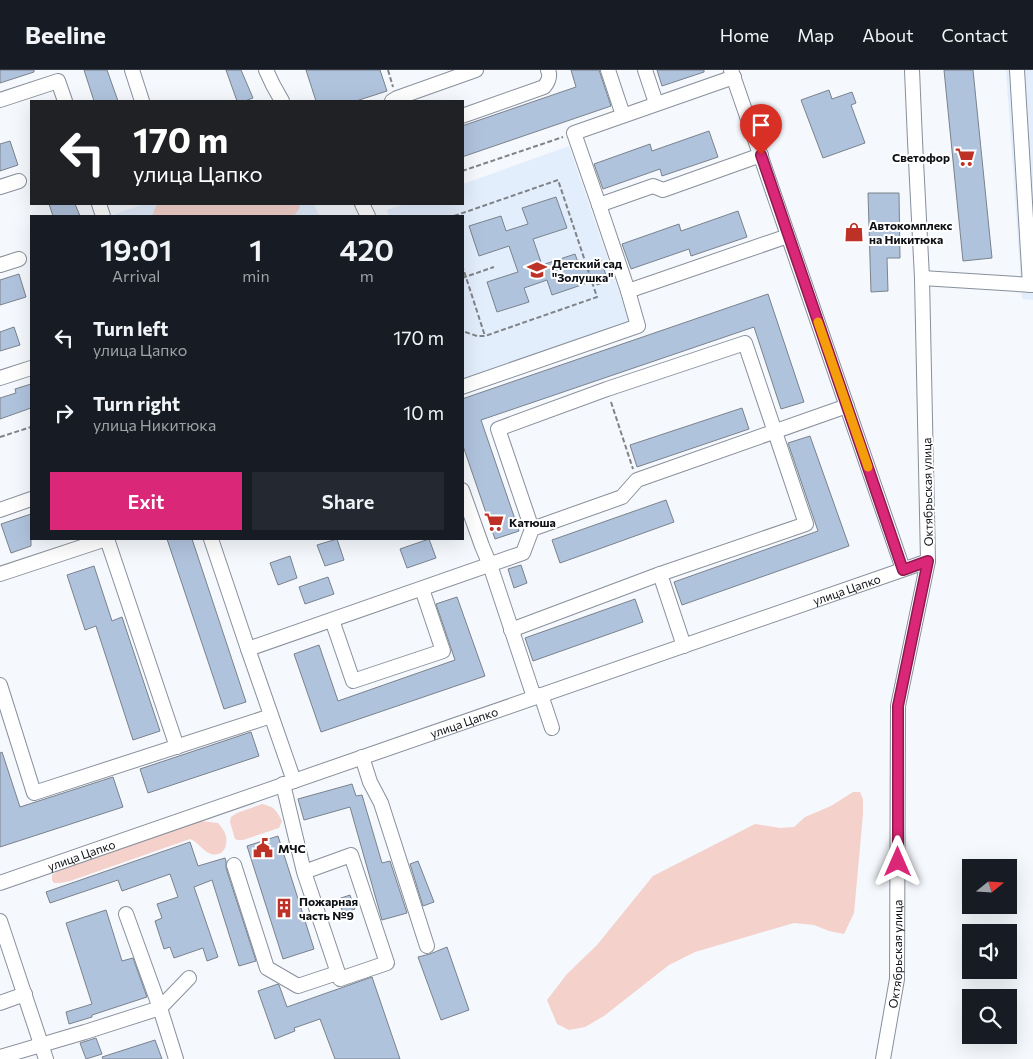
<!DOCTYPE html>
<meta charset="utf-8">
<style>
:root{--surface:#171b24;--page:#242831;--text:#f1f3f6;--muted:#9ea1a6;--line:#363941;--accent:#db2777}
body{margin:0;font-family:Commissioner,sans-serif;background:var(--page);color:var(--text);height:100vh;display:flex;flex-direction:column;font-size:19px;white-space:nowrap}
*{box-sizing:border-box;margin:0}
p{font-size:16px;color:var(--muted)}
.icon{flex:none;width:28px;height:28px;fill:none;stroke:currentColor;stroke-width:2;stroke-linecap:round;stroke-linejoin:round}
.map{position:relative;flex:1;overflow:hidden}
.sheet{position:absolute;left:30px;top:145px;width:434px;height:325px;display:flex;flex-direction:column;background:var(--surface);border-radius:0px;box-shadow:0 5px 20px #0002}
.sheet>*{flex:none}
.hud{position:absolute;left:30px;top:30px;width:434px;height:105px;border-radius:0px;box-shadow:0 5px 20px #0002;background:#202124;color:#fff;overflow:hidden}
.needle{width:32px;rotate:72deg}
.buttons{position:absolute;left:962px;top:789px;display:grid;gap:10px}
.buttons a{display:grid;place-items:center;width:55px;height:55px;border-radius:0px;background:var(--surface);box-shadow:0 5px 20px #0002;font-size:25px}
.pin{position:absolute;display:grid;place-items:center;width:42px;height:42px;color:#fff;margin:-51px -21px;border-radius:50% 50% 50% 0;rotate:-45deg;box-shadow:0 0 5px #0007}
.pin .icon{rotate:45deg}
.me{position:absolute;width:55px;margin:-28px;rotate:0deg;stroke-linejoin:round;filter:drop-shadow(0 0 4px #0008)}
.turn{display:flex;align-items:center;gap:18px;height:105px;padding:0 20px;font-size:22px}
.turn .icon{width:65px;height:65px;stroke-width:2.5}
.turn b{display:block;font-size:35px;line-height:42px}
.eta{display:flex;justify-content:space-evenly;align-items:center;height:85px;text-align:center}
.eta b{font-size:30px;font-weight:600;line-height:35px}
.button{display:flex;gap:10px;margin-top:auto;padding:10px 20px}
.button a{flex:1;height:58px;border-radius:0px;background:var(--accent);color:#fff;font-size:20px;font-weight:600;line-height:58px;text-align:center}
.button a+a{background:var(--page);color:var(--text)}
ul{padding:0;list-style:none}
li{display:flex;align-items:center;gap:15px;height:75px;padding:0 20px}
li div{flex:1}
li b{display:block;font-size:19px}
li em{font-style:normal}
header{display:flex;align-items:center;gap:30px;box-sizing:border-box;height:70px;padding:0 25px;background:var(--surface);border-bottom:1px solid var(--line)}
header strong{font-size:24px}
nav{display:flex;gap:28px;margin-inline-start:auto;font-size:18px}
.map>svg:first-child{display:block}
</style>
<header>
<strong>Beeline</strong>
<nav><a>Home</a><a>Map</a><a>About</a><a>Contact</a></nav>
</header>
<div class="map">
<svg width="1033" height="989" viewBox="0 0 1033 989">
<rect width="100%" height="100%" fill="#f5f8fd"/>
<g fill="#e3eefd">
<polygon points="1006,0 1033,0 1033,230 1022,229"/>
<polygon points="569,76 630,253 463,311 462,146 389,146 387,140 405,134 462,134 463,114"/>
<polygon points="145,134 314,134 319,146 116,146 115,144"/>
</g>
<g fill="#f4d1cb">
<polygon points="159,134 300,134 299,139 294,146 152,146 156,136"/>
<polygon points="853,722 860,722 863,729 863,744 854,843 844,864 829,861 814,855 794,853 695,882 669,895 604,946 585,957 569,960 557,954 547,930 567,904 597,875 653,806 755,754 780,758 794,757 805,747 831,736"/>
<path d="M262,734C275,737 276,740 282,751L279,758L243,770H238L235,769L230,752L231,747L237,743Z"/>
<path d="M201,751L218,753C223,759 228,765 226,774C225,783 217,787 209,783C202,780 198,772 190,769L70,811L60,813H54L52,810V805L61,799Z"/>
</g>
<g fill="#b0c3dd" stroke="#7a828c">
<polygon points="0,0 34,0 34,2 0,13"/>
<polygon points="84,0 107,0 118,31 94,31"/>
<polygon points="226,0 241,0 253,28 245,31 237,31"/>
<polygon points="306,0 380,0 387,21 356,31 316,31"/>
<polygon points="571,0 599,0 611,36 462,87 462,56 576,17"/>
<polygon points="657,0 704,0 704,2 662,16"/>
<polygon points="944,0 973,0 992,188 963,191"/>
<polygon points="829,20 832,29 852,22 856,33 851,35 865,73 823,88 801,30"/>
<polygon points="709,61 718,87 662,106 660,99 603,119 594,94 650,74 652,81"/>
<polygon points="10,71 18,95 0,101 0,74"/>
<polygon points="868,123 899,123 900,188 887,188 888,221 871,222"/>
<polygon points="556,127 567,158 533,169 542,195 575,184 579,195 600,188 608,211 597,215 596,210 552,225 547,210 524,218 529,232 497,242 487,212 518,202 509,176 479,186 469,156 501,146 506,161 528,154 522,138"/>
<polygon points="49,134 75,134 80,146 53,146"/>
<polygon points="738,141 747,167 691,186 689,179 631,199 622,174 679,154 681,161"/>
<polygon points="19,204 26,227 0,235 0,210"/>
<polygon points="768,224 804,332 781,339 754,257 481,350 519,461 495,469 462,373 462,329"/>
<polygon points="14,257 20,275 0,281 0,262"/>
<polygon points="31,314 31,338 0,349 0,328 16,323 15,319"/>
<polygon points="742,338 749,359 637,397 630,375"/>
<polygon points="810,366 849,476 682,535 674,512 818,461 788,373"/>
<polygon points="666,430 674,452 560,493 552,470"/>
<polygon points="31,444 31,476 11,483 1,454"/>
<polygon points="167,469 192,469 246,632 224,639"/>
<polygon points="337,469 344,490 325,496 317,475"/>
<polygon points="429,469 436,488 407,498 400,479"/>
<polygon points="290,486 297,508 278,515 270,493"/>
<polygon points="521,495 527,513 514,518 508,499"/>
<polygon points="94,496 112,551 122,547 160,661 133,670 96,556 85,560 67,505"/>
<polygon points="328,507 334,524 305,534 299,517"/>
<polygon points="457,527 485,606 321,662 294,584 319,575 338,631 455,590 436,534"/>
<polygon points="635,529 643,552 533,591 525,568"/>
<polygon points="251,662 259,686 148,723 140,699"/>
<polygon points="2,682 20,737 113,707 123,737 0,777 0,683"/>
<polygon points="352,714 356,726 362,725 382,793 390,791 407,843 382,850 350,737 304,750 298,729"/>
<polygon points="278,766 314,879 283,889 247,776"/>
<polygon points="190,772 198,796 225,788 226,791 226,798 256,891 239,896 212,810 194,817 218,887 207,891 203,878 174,888 170,877 164,879 155,851 162,848 157,834 178,827 170,804 122,821 118,810 50,833 46,822"/>
<polygon points="418,791 434,832 423,836 410,794"/>
<polygon points="350,825 355,839 343,843 338,829"/>
<polygon points="106,840 122,891 133,888 147,927 92,945 92,947 69,954 66,942 92,934 66,853"/>
<polygon points="447,877 469,940 441,950 418,887 430,884"/>
<polygon points="372,907 400,989 335,989 320,949 294,958 295,961 275,969 258,921 278,914 279,915 287,937"/>
<polygon points="96,968 102,984 86,989 80,973"/>
<polygon points="155,970 162,989 103,989 102,987"/>
</g>
<g fill="none" stroke-linecap="round" stroke-linejoin="round">
<defs>
<g id="minor">
<polyline points="132,0 142,31"/>
<polyline points="266,0 273,15 282,31"/>
<polyline points="608,0 623,45"/>
<polyline points="645,0 656,33"/>
<polyline points="731,0 903,499"/>
<polyline points="1017,0 1030,215"/>
<polyline points="0,30 58,11 65,31"/>
<polyline points="392,31 397,28 476,0"/>
<path d="M462,46L544,17C548,12 551,7 548,0"/>
<polyline points="761,85 663,120 653,116 599,135 628,221 788,166"/>
<polyline points="0,117 19,111"/>
<polyline points="99,134 103,146"/>
<polyline points="362,134 368,146"/>
<polyline points="599,135 574,63 734,7"/>
<polyline points="0,195 19,189"/>
<polyline points="922,208 1033,215"/>
<polyline points="0,308 31,298"/>
<polyline points="462,317 638,256 628,221"/>
<polyline points="462,420 482,476 490,495 534,627"/>
<polyline points="0,440 31,429"/>
<polyline points="107,469 177,677"/>
<polyline points="211,469 248,579"/>
<polyline points="0,504 106,469"/>
<polyline points="660,504 684,576"/>
<polyline points="332,550 353,611 443,581 422,519"/>
<polyline points="511,560 660,504 806,454 745,273 607,319 498,359 532,459"/>
<polyline points="0,615 34,723 271,646"/>
<polyline points="541,625 552,658"/>
<polyline points="362,687 370,712 381,733 427,876"/>
<polyline points="294,711 248,579 523,483 532,459 622,427 637,410 847,336"/>
<polyline points="283,714 304,802 340,909 387,893 351,785 304,802"/>
<polyline points="234,795 267,898 298,916 337,903"/>
<path id="s1" d="M0,813L928,491"/>
<polyline points="126,844 160,938 176,989"/>
<polyline points="0,851 46,989"/>
<polyline points="0,933 25,924"/>
<polyline points="0,987 85,962 160,938 189,908"/>
<path id="s2" d="M883,989L897,909L898,636L928,491L922,208L915,71L912,0"/>
</g>
</defs>
<use href="#minor" stroke="#88909b" stroke-width="16"/>
<g stroke="#808387" stroke-width="2" stroke-dasharray="5 2.5" stroke-linecap="butt">
<polyline points="388,0 393,17"/>
<polyline points="462,101 563,67"/>
<polyline points="454,146 558,110 597,227 485,266 477,266 462,261"/>
<polyline points="462,195 485,266"/>
<polyline points="462,208 494,197"/>
<polyline points="611,332 633,399"/>
<polyline points="0,367 31,357"/>
</g>
<use href="#minor" stroke="#fff" stroke-width="14"/>
</g>
<g fill="none" stroke-linecap="round" stroke-linejoin="round">
<defs>
<polyline id="route" points="761,85 903,500 928,491 898,636 898,792"/>
</defs>
<use href="#route" stroke="#8e194d" stroke-width="12"/>
<use href="#route" stroke="#db2777" stroke-width="9"/>
<polyline stroke="#f59e0b" stroke-width="9" points="818,252 868,397"/>
</g>
<defs>
<symbol id="supermarket-bare" viewBox="-9 -9 18 18"><path d="M-6-5.5h2.5l.6 2H6L4.5 2H-2.5L-4.4-4H-6ZM-1.5 3.2a1.3 1.3 0 1 0 .1 0ZM3 3.2a1.3 1.3 0 1 0 .1 0Z" fill="#be3126" stroke="#fff" stroke-width="2.5" paint-order="stroke"/></symbol>
<symbol id="shop-bare" viewBox="-9 -9 18 18"><path d="M-5-2.5h2.3a2.7 3.5 0 0 1 5.4 0H5L5.5 6h-11ZM-1.5-2.5h3a1.5 2.3 0 0 0-3 0Z" fill="#be3126" stroke="#fff" stroke-width="2.5" paint-order="stroke"/></symbol>
<symbol id="school-bare" viewBox="-9 -9 18 18"><path d="M0-5L7-2L0 1L-7-2ZM-4 1L0 2.5L4 1V4Q0 6-4 4Z" fill="#be3126" stroke="#fff" stroke-width="2.5" paint-order="stroke"/></symbol>
<symbol id="civic-bare" viewBox="-9 -9 18 18"><path d="M-.6-6.5H3V-4.5H.6V-3L4-1V1h2V6H-6V1h2V-1L-.6-3ZM-1.2 2.5V6h2.4V2.5Z" fill="#be3126" stroke="#fff" stroke-width="2.5" paint-order="stroke"/></symbol>
<symbol id="building-bare" viewBox="-9 -9 18 18"><path d="M-4-6H4V6H1V3H-1V6H-4ZM-2.5-4.3h1.7v1.8h-1.7ZM.8-4.3h1.7v1.8H.8ZM-2.5-1h1.7V.8h-1.7ZM.8-1h1.7V.8H.8Z" fill="#be3126" stroke="#fff" stroke-width="2.5" paint-order="stroke"/></symbol>
</defs>
<g fill-rule="evenodd">
<use href="#supermarket-bare" x="951" y="73" width="28" height="28"/>
<use href="#shop-bare" x="840" y="148" width="28" height="28"/>
<use href="#school-bare" x="523" y="186" width="28" height="28"/>
<use href="#supermarket-bare" x="480" y="438" width="28" height="28"/>
<use href="#civic-bare" x="249" y="764" width="28" height="28"/>
<use href="#building-bare" x="270" y="824" width="28" height="28"/>
</g>
<g text-anchor="middle" dominant-baseline="central" stroke-width="4" stroke-linejoin="round" paint-order="stroke">
<g font-size="12" font-weight="bold" fill="#0d1014" stroke="#fff" text-anchor="start">
<text x="950" y="87" text-anchor="end">Светофор</text>
<text x="869" y="155">Автокомплекс<tspan x="869" dy="14">на Никитюка</tspan></text>
<text x="552" y="193">Детский сад<tspan x="552" dy="14">"Золушка"</tspan></text>
<text x="509" y="452">Катюша</text>
<text x="278" y="778">МЧС</text>
<text x="299" y="831">Пожарная<tspan x="299" dy="14">часть №9</tspan></text>
</g>
<g font-size="12" fill="#0d1014" stroke="#fff">
<text transform="translate(927 422) rotate(-91)">Октябрьская улица</text>
<text stroke="none"><textPath href="#s1" startOffset="896">улица Цапко</textPath></text>
<text stroke="none"><textPath href="#s1" startOffset="491">улица Цапко</textPath></text>
<text stroke="none"><textPath href="#s1" startOffset="86">улица Цапко</textPath></text>
<text stroke="none"><textPath href="#s2" startOffset="106">Октябрьская улица</textPath></text>
</g>
</g>
</svg>
<div class="buttons">
<a><svg class="needle" viewBox="-14 -14 28 28"><path d="M0-13l5 13h-10z" fill="#e53935"/><path d="M0 13l5-13h-10z" fill="#9ea1a6"/></svg></a>
<a><svg class="icon" aria-label="sound" viewBox="0 0 24 24"><path d="M4 9h4l5-4v14l-5-4H4zM17 9q2 3 0 6"/></svg></a>
<a><svg class="icon" aria-label="search" viewBox="0 0 24 24"><circle cx="10" cy="10" r="6"/><path d="M15 15l6 6"/></svg></a>
</div>
<div class="pin" style="left:761px;top:85px;background:#d93025"><svg class="icon" aria-label="arrive" viewBox="0 0 24 24"><path d="M6 21V4h12l-3 4 3 4H6"/></svg></div>
<svg class="me" style="left:898px;top:792px" viewBox="-20 -20 40 40"><path d="M0-17L14 15 0 8-14 15z" fill="#db2777" stroke="#fff" stroke-width="4"/></svg>
<div class="hud">
<div class="turn"><svg class="icon" aria-label="left" viewBox="0 0 24 24"><path d="M17 20v-9H6M10 6l-5 5 5 5"/></svg><div><b>170 m</b>улица Цапко</div></div>
</div>
<section class="sheet">
<div class="eta">
<div><b>19:01</b><p>Arrival</p></div>
<div><b>1</b><p>min</p></div>
<div><b>420</b><p>m</p></div>
</div>
<ul>
<li><svg class="icon" aria-label="left" viewBox="0 0 24 24"><path d="M17 20v-9H6M10 6l-5 5 5 5"/></svg><div><b>Turn left</b><p>улица Цапко</p></div><em>170 m</em></li>
<li><svg class="icon" aria-label="right" viewBox="0 0 24 24"><path d="M7 20v-9h11M14 6l5 5-5 5"/></svg><div><b>Turn right</b><p>улица Никитюка</p></div><em>10 m</em></li>
</ul>
<div class="button"><a>Exit</a><a>Share</a></div>
</section>
</div>
